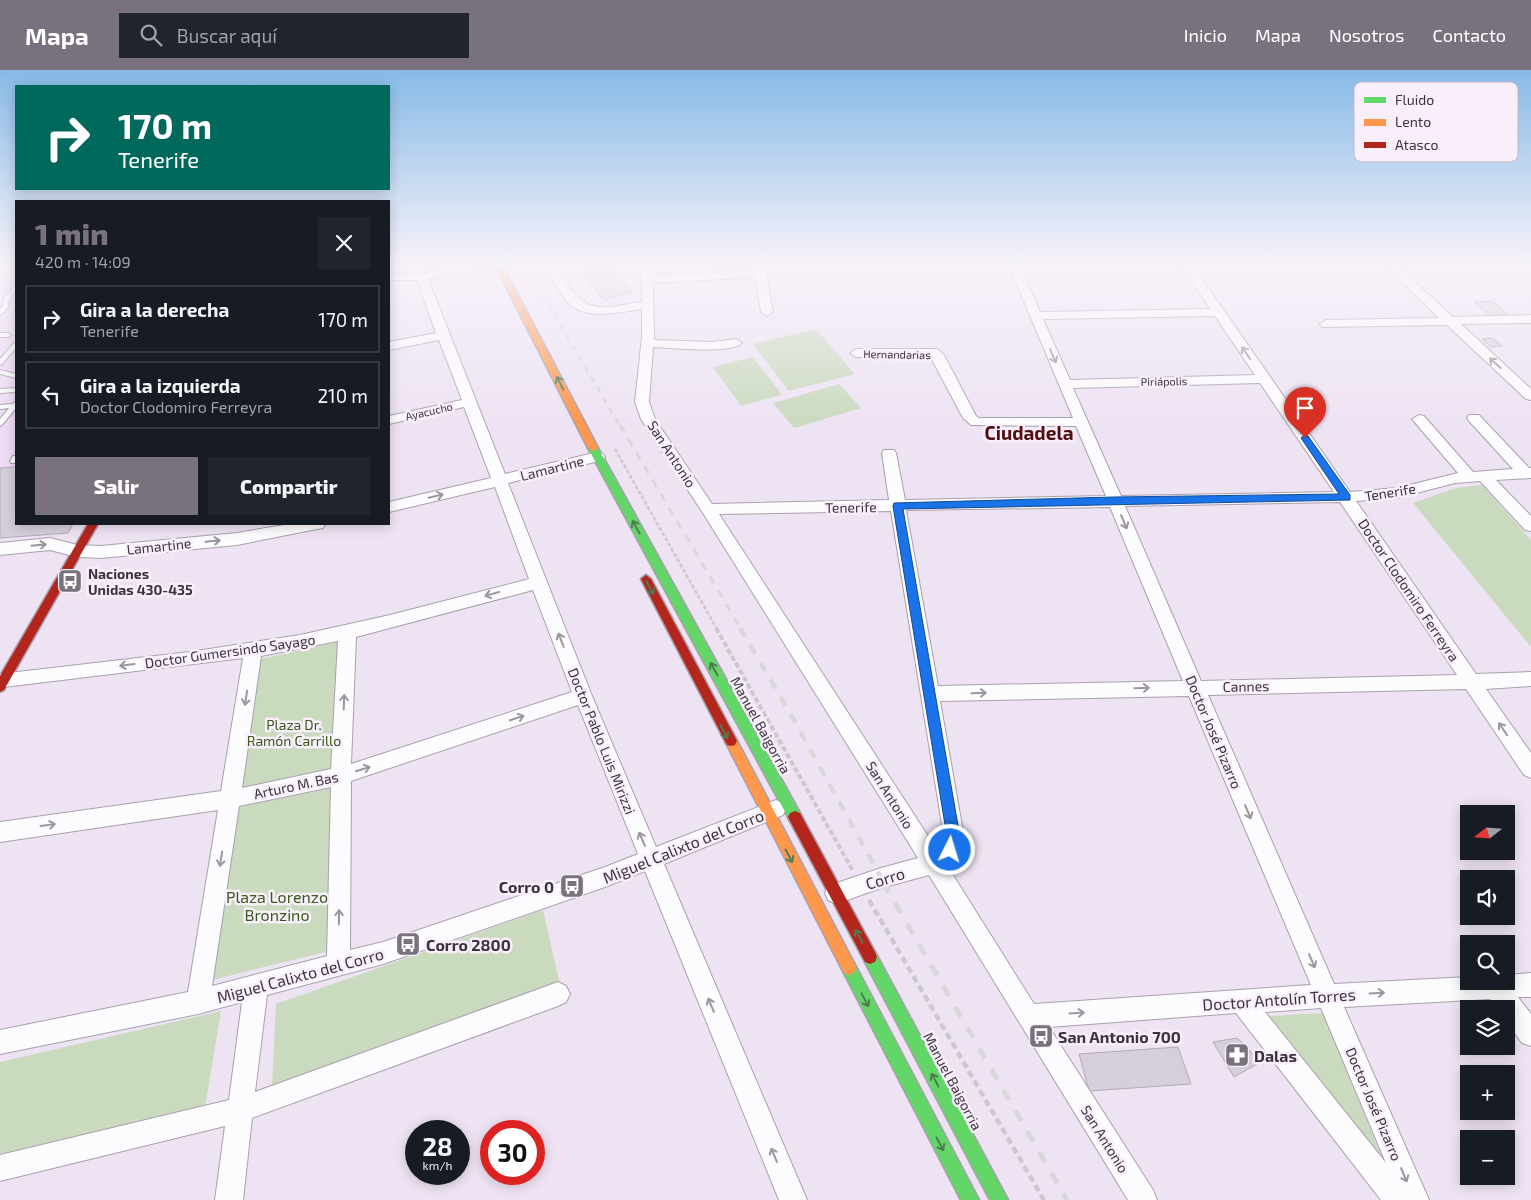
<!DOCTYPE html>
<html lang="es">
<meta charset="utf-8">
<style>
:root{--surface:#171b24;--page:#20242c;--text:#f1f3f6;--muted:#9ea1a6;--line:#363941;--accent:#7a717e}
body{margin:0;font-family:"Exo 2",sans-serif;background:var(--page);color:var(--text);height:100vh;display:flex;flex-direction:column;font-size:19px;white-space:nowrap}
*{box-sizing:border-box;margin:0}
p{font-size:16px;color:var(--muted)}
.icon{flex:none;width:28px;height:28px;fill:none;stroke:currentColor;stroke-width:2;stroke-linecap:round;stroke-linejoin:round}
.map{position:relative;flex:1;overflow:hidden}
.drawer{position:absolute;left:15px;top:130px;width:375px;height:325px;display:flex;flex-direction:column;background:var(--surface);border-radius:0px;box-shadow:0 2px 12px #0003}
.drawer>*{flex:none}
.top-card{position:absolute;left:15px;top:15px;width:375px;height:105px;border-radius:0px;box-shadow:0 2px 12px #0003;background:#00695c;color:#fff;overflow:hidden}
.needle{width:32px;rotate:253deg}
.buttons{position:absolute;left:1460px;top:735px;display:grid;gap:10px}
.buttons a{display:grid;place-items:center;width:55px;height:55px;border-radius:0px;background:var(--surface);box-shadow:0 2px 12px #0003;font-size:25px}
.speed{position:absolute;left:405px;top:1050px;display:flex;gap:10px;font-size:25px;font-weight:700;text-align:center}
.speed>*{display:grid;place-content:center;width:65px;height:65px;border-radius:50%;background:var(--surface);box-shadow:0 2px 12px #0003;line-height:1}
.speed small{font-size:12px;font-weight:400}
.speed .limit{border:8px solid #d22;background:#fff;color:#111}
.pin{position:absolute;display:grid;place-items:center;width:42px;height:42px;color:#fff;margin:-51px -21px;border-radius:50% 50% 50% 0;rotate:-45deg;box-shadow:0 0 5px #0007}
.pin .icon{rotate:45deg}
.me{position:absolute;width:55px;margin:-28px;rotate:5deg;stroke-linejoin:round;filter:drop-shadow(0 0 4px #0008)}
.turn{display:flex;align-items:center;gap:18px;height:105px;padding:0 20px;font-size:22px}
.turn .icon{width:65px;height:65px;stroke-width:2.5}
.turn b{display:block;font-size:35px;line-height:42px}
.round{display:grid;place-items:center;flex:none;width:52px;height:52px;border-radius:0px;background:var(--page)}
.overview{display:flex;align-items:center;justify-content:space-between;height:85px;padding:0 20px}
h1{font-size:30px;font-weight:800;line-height:38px;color:var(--accent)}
.primary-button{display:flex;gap:10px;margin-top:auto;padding:10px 20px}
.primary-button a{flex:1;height:58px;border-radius:0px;background:var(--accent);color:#fff;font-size:20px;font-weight:800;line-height:58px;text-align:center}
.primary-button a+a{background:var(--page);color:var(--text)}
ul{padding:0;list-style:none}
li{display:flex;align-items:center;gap:15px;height:68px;margin:0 10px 8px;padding:0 10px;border:2px solid var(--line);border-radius:0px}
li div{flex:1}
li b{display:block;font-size:19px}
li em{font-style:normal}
header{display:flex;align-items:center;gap:30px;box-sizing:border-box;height:70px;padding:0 25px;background:var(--accent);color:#fff}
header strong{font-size:24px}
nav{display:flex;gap:28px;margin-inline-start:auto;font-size:18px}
.search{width:350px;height:45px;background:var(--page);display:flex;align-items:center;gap:12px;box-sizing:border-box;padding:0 18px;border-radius:0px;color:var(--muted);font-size:19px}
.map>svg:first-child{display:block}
</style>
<header>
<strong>Mapa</strong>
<div class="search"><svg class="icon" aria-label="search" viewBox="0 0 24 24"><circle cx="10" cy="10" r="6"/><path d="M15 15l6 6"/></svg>Buscar aquí</div>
<nav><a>Inicio</a><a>Mapa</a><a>Nosotros</a><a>Contacto</a></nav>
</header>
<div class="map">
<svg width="1531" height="1130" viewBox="0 0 1531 1130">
<rect width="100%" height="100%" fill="#eee3f3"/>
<polygon fill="#eedbf6" points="16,198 16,397 0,398 0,216"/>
<g fill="#cadabf">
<polygon points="816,259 855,304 789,321 753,274"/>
<polygon points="753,287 782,325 741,336 713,297"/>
<polygon points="839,314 861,338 794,358 773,333"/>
<polygon points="1482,415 1531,470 1531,577 1413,433 1456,418"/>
<polygon points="342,571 336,701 242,720 261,589"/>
<polygon points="336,717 329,881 212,910 237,737"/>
<polygon points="543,840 560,915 283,1016 272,1015 276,934"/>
<polygon points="221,941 204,1044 0,1094 0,992"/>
<polygon points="1323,943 1382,1088 1268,946"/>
</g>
<g fill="#d6ceda" stroke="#b3aab6">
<polygon points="608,196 633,222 604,230 580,203"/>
<polygon points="1492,231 1509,245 1490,246 1474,232"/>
<polygon points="1493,268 1502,276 1491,277 1482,269"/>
<polygon points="16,397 16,454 73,454 68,463 0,468 0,398"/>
<polygon points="1237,968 1247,977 1259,993 1234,1007 1213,972"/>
<polygon points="1178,977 1191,1014 1089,1021 1079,984"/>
</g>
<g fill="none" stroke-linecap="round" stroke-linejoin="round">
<defs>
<g id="lane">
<path d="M16,215V220C14,223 12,225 11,227C6,235 12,238 0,245V239L3,236V229L14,216Z"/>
<polygon points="0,263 8,263 11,265 8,267 0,267"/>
<polygon points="16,272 16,278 2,294 0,295 0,289 14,273"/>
<polygon points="0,300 16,304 16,308 0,304"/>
<polygon points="16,318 16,322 0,323 0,319"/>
<polygon points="16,332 16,338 2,355 0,356 0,349 9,338 0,339 0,335 12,334"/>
<polygon points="13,386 16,386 16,393 11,393 10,391"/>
</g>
<g id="street">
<path d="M478,193H491L493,195L487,198L428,209L505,404L598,382L603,384L605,387L603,390L508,413L592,626L656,777L776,730L783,733L786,739L783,745L664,794L807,1130H779L645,801L605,817L383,894L267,925L255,1022L558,912L566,916L570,924L566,932L558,936L252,1048L243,1130H215L225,1056L0,1111V1085L229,1030L242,932L198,944L0,984V960L188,922L218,740L0,772V752L221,721L243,588L4,617L0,616V604L190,582L300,565L390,545L529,509L495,417L389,442V432L491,408L464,337L389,354V346L462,330L439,270L389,280V272L436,263L417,210H389V204H421ZM533,520L572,622L351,694L356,567ZM338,571L331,699L242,718L261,586ZM578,635L638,784L605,797L383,872L350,880L351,711ZM331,717L327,886L212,916L239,736Z"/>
<path d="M544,193H555C584,241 585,242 642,232L641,193H653V206L754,200L752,193H764L773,242L767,246L761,242L755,207L653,213L654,270L712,272L736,269L742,273C732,284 670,278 653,277L649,332L655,349L712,434L889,430L882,383L884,380H894L896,383L905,430L1106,426L1076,356L971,355L963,348L930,286L856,287L850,283L856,279H937L944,285L976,346L979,348H1073L1008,193H1019L1040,242L1210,239L1180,193H1191L1350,422L1397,418L1458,403L1412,349L1419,345L1424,346L1473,402L1513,399L1469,351L1467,348L1469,345H1479L1529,398H1531V408L1496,410L1531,446V461L1525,460L1480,411L1455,413L1397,428L1356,431L1476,604L1531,602V616L1486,619L1531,683V708L1524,705L1466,619L1208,625L1334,914L1469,907V911H1506V905L1531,903V927H1518L1531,944V976L1522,973L1506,951V939H1497L1490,929L1344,937L1429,1130H1381L1236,943L1049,957L1153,1120L1157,1130H1128L929,805L881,818L836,834L828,830L825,823L828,816L881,798L918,788L703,443L641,349L635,332L642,267V239C621,242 590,250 572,236C559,226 552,207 544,193ZM1215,246L1255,305L1070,310L1043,249ZM1260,313L1334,422L1121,426L1073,318ZM1340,432L1457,605L1201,611L1125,436ZM1110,437L1183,611L938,616L906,440ZM891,441L944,767L937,780L719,444ZM1189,626L1311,915L1034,934L948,797L957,787L964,767L940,631ZM1321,938L1386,1093L1265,942Z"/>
<polygon points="1382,193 1394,193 1453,247 1531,245 1531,253 1461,254 1531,319 1531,330 1526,329 1447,255 1322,257 1320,254 1326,250 1439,248"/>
<polygon points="290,454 325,454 323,458 317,459 237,475 101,488 77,487 50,480 0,485 0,473 50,468 77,475 101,476 237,463"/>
</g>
<g id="fast">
<polygon points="593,375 598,378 800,743 802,747 800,751 795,753 790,751 588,378"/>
<polygon points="870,880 875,882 1008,1130 990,1130 865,892 863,887 865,882"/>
<polygon points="849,891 854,893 979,1130 961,1130 844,903 842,898 844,893"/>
</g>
<g id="slow">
<polygon points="494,193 501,193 598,378 596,380 593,381 588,378"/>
<polygon points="731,666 735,667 854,893 856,898 854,903 849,905 844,903 725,671 727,667"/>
</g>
<g id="jam">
<polygon points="88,454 98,454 4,620 0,622 0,606"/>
<polygon points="646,505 651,509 735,667 737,671 735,675 731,676 727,675 641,509"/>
<polygon points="795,741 800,743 875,882 877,887 875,892 870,894 865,892 790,751 788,747 790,743"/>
</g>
</defs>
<use href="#lane" stroke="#a9a0ad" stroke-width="2"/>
<use href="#street" stroke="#a9a0ad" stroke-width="2"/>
<use href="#fast" stroke="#a9a0ad" stroke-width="3"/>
<use href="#slow" stroke="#a9a0ad" stroke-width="3"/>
<use href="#jam" stroke="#a9a0ad" stroke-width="3"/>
<polyline stroke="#cdc8ce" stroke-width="2.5" stroke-dasharray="4 2" stroke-linecap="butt" points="615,379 717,559"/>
<polyline stroke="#cdc8ce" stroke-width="4" stroke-dasharray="5.5 2.5" stroke-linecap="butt" points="716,558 853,801"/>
<polyline stroke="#cdc8ce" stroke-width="4.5" stroke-dasharray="7 4" stroke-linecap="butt" points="869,830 1044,1130"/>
<use href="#lane" fill="#fcfbfd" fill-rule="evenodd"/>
<use href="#street" fill="#fcfbfd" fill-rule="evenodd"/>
<use href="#fast" fill="#63d668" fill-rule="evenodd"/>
<use href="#slow" fill="#ff974d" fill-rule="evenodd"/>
<use href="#jam" fill="#b3261e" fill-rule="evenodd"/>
<polyline stroke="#dad6da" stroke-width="2.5" stroke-dasharray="6 6" stroke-linecap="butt" points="524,193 620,356"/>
<polyline stroke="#dad6da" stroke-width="3" stroke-dasharray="8 8" stroke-linecap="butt" points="620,355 741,559"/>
<polyline stroke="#dad6da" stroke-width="4.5" stroke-dasharray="10 10" stroke-linecap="butt" points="740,558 790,643 884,813"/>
<polyline stroke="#dad6da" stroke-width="5" stroke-dasharray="12 12" stroke-linecap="butt" points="883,812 1067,1130"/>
</g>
<defs><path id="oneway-shaft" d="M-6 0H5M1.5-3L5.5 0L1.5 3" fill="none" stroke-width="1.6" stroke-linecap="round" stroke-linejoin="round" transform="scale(1.25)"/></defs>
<g stroke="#9c979e">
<use href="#oneway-shaft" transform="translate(1246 283) rotate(-124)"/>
<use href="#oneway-shaft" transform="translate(1053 286) rotate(67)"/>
<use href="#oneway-shaft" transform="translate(1495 293) rotate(-138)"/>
<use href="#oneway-shaft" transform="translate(436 426) rotate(-13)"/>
<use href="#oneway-shaft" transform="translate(1124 452) rotate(67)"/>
<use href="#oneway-shaft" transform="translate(213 471) rotate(-6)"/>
<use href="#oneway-shaft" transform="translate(39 475) rotate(-6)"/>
<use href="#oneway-shaft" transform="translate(492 524) rotate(165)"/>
<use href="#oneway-shaft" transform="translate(561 570) rotate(-111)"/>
<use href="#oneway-shaft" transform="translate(127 595) rotate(173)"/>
<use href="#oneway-shaft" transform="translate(1142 618) rotate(-2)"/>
<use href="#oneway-shaft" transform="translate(979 623) rotate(-2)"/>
<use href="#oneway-shaft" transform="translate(246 628) rotate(99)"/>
<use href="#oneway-shaft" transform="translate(344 632) rotate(-88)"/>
<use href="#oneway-shaft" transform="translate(517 648) rotate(-18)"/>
<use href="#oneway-shaft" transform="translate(1503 659) rotate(-124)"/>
<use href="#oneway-shaft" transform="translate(363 699) rotate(-17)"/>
<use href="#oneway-shaft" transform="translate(1248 742) rotate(67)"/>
<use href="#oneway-shaft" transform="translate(48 755) rotate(-8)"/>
<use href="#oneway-shaft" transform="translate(642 769) rotate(-113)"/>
<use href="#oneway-shaft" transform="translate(221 789) rotate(99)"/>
<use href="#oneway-shaft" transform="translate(339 847) rotate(-89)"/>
<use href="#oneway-shaft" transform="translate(1312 891) rotate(67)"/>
<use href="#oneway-shaft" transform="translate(1377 923) rotate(-3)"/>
<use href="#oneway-shaft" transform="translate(711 935) rotate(-113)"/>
<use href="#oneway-shaft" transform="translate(1077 943) rotate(-4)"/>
<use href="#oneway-shaft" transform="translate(774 1085) rotate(-113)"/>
<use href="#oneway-shaft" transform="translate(1404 1105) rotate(67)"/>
</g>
<g stroke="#4e7c51">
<use href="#oneway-shaft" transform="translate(560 313) rotate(-117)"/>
<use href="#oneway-shaft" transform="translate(636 457) rotate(-119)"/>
<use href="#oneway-shaft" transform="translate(650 518) rotate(63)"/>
<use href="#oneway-shaft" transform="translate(714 599) rotate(-119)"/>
<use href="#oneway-shaft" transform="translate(724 662) rotate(63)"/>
<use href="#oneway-shaft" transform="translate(789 786) rotate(62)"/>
<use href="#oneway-shaft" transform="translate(859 866) rotate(-118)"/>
<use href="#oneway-shaft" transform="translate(865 930) rotate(62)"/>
<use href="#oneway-shaft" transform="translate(935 1010) rotate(-118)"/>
<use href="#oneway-shaft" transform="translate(940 1074) rotate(62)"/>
</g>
<linearGradient id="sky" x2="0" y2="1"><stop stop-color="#87bae7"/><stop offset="0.55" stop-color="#f7f2fa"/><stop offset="1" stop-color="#f7f2fa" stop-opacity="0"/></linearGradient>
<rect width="1531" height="351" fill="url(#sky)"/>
<polygon fill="#1a73e8" stroke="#114b97" points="1305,365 1308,366 1350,425 1350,430 903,439 960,767 954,785 950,786 945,785 943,780 947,767 893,436 894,433 1114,427 1339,424 1301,368"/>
<defs>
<symbol id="bus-square" viewBox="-11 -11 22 22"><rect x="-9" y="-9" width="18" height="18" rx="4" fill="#7a717e" stroke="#f8effb"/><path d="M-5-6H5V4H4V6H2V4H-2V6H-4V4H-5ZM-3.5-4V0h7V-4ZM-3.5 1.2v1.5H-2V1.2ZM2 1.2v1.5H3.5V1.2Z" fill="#fff"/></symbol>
<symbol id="pharmacy-square" viewBox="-11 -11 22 22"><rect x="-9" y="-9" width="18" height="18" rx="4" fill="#7a717e" stroke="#f8effb"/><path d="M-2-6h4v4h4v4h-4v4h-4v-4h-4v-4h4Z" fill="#fff"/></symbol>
</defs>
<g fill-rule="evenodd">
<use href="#bus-square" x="56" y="497" width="28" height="28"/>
<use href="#bus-square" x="558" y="802" width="28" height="28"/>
<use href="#bus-square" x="394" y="860" width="28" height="28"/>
<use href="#bus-square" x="1027" y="952" width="28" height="28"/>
<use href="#pharmacy-square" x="1223" y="971" width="28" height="28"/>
</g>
<g text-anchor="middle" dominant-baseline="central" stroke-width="5" stroke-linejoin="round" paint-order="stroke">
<g font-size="11" fill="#3c333f" stroke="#f8effb">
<text transform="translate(897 284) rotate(1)">Hernandarias</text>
<text transform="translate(1164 311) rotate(-1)">Piriápolis</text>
<text transform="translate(429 341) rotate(-13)">Ayacucho</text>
</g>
<g font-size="14" fill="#3c333f" stroke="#f8effb">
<text transform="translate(672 384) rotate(57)">San Antonio</text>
<text transform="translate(552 398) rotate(-14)">Lamartine</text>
<text transform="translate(1390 422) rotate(-9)">Tenerife</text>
<text transform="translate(851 437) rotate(-1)">Tenerife</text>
<text transform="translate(159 476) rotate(-6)">Lamartine</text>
<text transform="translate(1409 520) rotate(56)">Doctor Clodomiro Ferreyra</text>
<text transform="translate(230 581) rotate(-8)">Doctor Gumersindo Sayago</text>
<text transform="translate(1246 616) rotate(-1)">Cannes</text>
<text transform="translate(761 655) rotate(61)">Manuel Baigorria</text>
<text transform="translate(1214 662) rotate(67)">Doctor José Pizarro</text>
<text transform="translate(602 671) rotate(68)">Doctor Pablo Luis Mirizzi</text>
<text transform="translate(296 715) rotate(-12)">Arturo M. Bas</text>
<text transform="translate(890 725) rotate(58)">San Antonio</text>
<text transform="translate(953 1011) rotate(62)">Manuel Baigorria</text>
<text transform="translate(1374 1034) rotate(67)">Doctor José Pizarro</text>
<text transform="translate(1105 1069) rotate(58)">San Antonio</text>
</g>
<g font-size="14" font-weight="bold" fill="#3c333f" stroke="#f8effb" text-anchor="start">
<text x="88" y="503">Naciones<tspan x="88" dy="16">Unidas 430-435</tspan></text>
</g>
<g font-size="14" fill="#385a1b" stroke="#f8effb">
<text x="294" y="654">Plaza Dr.<tspan x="294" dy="16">Ramón Carrillo</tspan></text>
</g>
<g font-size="16" fill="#3c333f" stroke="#f8effb">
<text transform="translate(683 776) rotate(-22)">Miguel Calixto del Corro</text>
<text transform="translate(885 808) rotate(-17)">Corro</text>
<text transform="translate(300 905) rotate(-15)">Miguel Calixto del Corro</text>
<text transform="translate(1279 929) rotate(-4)">Doctor Antolín Torres</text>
</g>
<g font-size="16" font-weight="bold" fill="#3c333f" stroke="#f8effb" text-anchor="start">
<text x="554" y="816" text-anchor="end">Corro 0</text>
<text x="426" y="874">Corro 2800</text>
<text x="1058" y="966">San Antonio 700</text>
<text x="1254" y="985">Dalas</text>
</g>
<g font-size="16" fill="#385a1b" stroke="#f8effb">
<text x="277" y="826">Plaza Lorenzo<tspan x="277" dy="18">Bronzino</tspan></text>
</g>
<g font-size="19" font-weight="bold" fill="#530e11" stroke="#f8effb">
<text x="1029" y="362">Ciudadela</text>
</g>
</g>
<rect x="1354" y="12" width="164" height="80" rx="8" fill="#f8effb" stroke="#c0b7c3" stroke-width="1"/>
<rect x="1364" y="27" width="22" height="6" fill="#63d668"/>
<rect x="1364" y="49" width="22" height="7" fill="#ff974d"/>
<rect x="1364" y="72" width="22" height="6" fill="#b3261e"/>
<g font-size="14" fill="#3c333f">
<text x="1395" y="35">Fluido</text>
<text x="1395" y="57">Lento</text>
<text x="1395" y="80">Atasco</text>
</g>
</svg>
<div class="buttons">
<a><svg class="needle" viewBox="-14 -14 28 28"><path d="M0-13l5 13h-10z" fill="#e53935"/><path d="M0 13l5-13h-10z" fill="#9ea1a6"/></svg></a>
<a><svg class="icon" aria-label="sound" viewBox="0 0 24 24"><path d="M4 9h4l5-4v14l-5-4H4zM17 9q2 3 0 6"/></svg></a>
<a><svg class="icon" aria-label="search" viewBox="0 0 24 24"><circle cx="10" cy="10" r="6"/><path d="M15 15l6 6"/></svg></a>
<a><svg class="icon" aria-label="layers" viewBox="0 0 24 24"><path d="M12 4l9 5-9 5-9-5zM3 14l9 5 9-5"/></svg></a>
<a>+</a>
<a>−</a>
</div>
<div class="speed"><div>28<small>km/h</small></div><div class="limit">30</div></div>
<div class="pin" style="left:1305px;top:368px;background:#d93025"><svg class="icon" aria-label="arrive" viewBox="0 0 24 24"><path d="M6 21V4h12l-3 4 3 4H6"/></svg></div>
<svg class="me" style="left:950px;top:780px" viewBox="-20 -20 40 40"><circle r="17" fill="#1a73e8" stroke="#fff" stroke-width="3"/><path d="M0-11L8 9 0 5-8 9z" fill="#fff"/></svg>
<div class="top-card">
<div class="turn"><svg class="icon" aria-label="right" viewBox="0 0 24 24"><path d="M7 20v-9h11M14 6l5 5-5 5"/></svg><div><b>170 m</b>Tenerife</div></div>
</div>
<section class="drawer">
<div class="overview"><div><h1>1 min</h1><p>420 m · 14:09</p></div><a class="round"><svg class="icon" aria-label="close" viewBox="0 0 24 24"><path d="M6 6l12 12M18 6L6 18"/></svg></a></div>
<ul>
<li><svg class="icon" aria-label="right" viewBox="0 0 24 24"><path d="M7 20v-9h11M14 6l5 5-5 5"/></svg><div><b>Gira a la derecha</b><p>Tenerife</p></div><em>170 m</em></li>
<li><svg class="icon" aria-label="left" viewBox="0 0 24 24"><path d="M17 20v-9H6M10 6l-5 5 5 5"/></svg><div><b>Gira a la izquierda</b><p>Doctor Clodomiro Ferreyra</p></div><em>210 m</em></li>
</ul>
<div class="primary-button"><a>Salir</a><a>Compartir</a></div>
</section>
</div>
